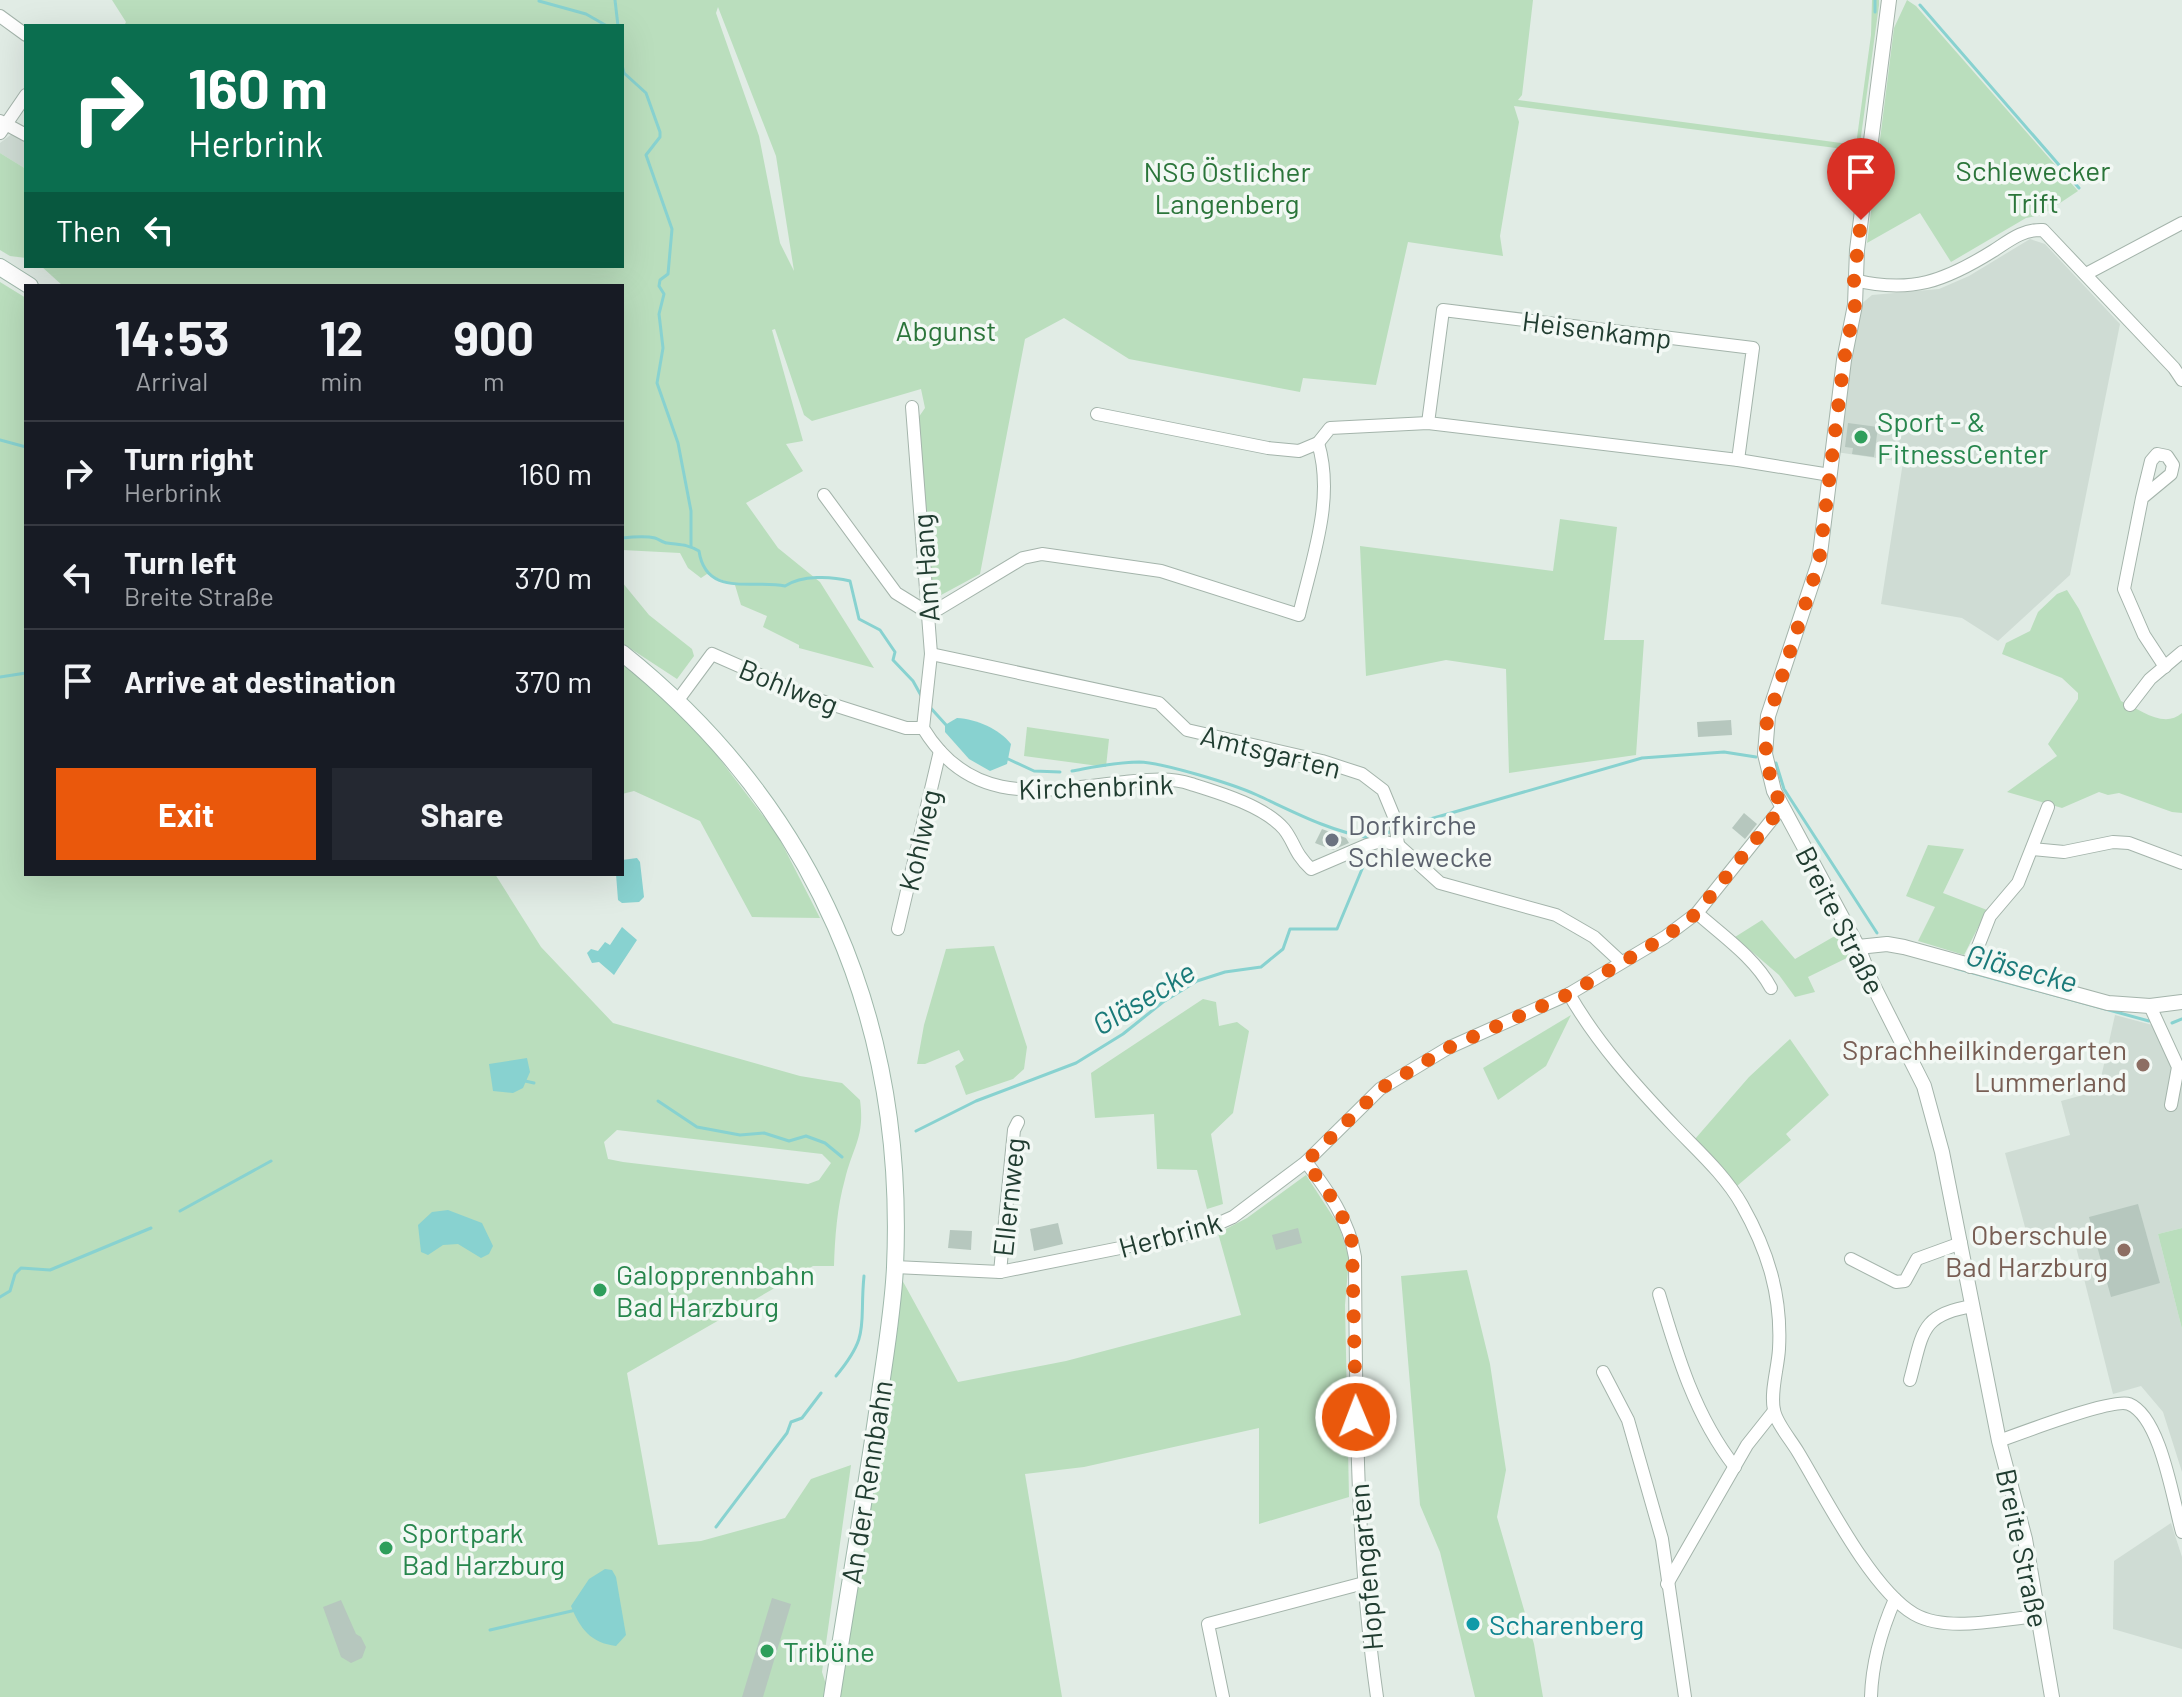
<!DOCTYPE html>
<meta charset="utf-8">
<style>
:root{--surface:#171b24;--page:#242831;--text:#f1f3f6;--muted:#9ea1a6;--line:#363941;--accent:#ea580c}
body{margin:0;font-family:Barlow,sans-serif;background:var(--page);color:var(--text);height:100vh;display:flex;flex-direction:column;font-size:30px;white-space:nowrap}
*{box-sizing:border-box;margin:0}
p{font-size:26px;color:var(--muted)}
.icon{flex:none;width:44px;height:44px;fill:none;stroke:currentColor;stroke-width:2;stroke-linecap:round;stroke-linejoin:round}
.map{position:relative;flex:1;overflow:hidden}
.drawer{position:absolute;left:24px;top:284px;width:600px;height:592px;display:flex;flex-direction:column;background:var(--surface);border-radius:0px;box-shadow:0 8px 32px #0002}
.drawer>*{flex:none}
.guide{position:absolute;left:24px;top:24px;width:600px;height:244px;border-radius:0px;box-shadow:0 8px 32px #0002;background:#0b6e4f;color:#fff;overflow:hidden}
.pin{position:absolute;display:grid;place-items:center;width:68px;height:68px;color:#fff;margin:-82px -34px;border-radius:50% 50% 50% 0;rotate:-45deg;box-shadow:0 0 8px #0007}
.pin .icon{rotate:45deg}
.me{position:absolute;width:88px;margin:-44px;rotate:359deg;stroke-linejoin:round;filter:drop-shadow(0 0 6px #0008)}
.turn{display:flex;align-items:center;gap:28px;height:168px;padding:0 32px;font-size:36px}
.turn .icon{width:104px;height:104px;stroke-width:2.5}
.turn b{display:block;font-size:56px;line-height:68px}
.then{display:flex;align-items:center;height:76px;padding:0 32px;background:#0003;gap:16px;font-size:30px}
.eta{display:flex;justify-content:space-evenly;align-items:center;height:136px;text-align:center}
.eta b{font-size:48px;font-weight:700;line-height:56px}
.button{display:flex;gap:16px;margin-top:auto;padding:16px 32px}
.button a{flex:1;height:92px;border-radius:0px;background:var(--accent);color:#fff;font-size:32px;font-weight:700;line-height:92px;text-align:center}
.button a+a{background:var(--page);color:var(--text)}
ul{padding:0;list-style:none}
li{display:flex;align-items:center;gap:24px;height:104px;padding:0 32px;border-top:2px solid var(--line)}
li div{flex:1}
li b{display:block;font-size:30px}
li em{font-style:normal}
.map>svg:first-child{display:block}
</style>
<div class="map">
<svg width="2182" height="1697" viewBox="0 0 2182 1697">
<rect width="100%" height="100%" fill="#e1ece5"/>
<g fill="#cfdcd4">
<polygon points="12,120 26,127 26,169 0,153 0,143 12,134"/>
<polygon points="2030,239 2045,244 2120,324 2070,575 1998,641 1962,618 1881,604 1903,462 1836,452 1860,305 1872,295 1939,289 1969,276"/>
<polygon points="2115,1015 2156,1026 2182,1070 2182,1228 2158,1234 2182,1329 2182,1472 2163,1412 2141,1386 2113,1394 2072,1231 2029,1242 2005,1153 2070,1135 2061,1101 2098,1091"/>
<polygon points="2171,1523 2182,1557 2182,1649 2113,1629 2114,1561"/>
</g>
<g fill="#badebd" fill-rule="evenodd">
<path d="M112,0H1533L1522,95L1518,100L1856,145L1871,35L1872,0H1879V5L1859,151L1514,106L1519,122L1500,236L1503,256L1408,242L1376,385L1303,378L1300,392L1129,359L1064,318L1025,339L980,574L930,601L916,421L925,408L921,389L812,421L804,415L775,329L772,330L803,441L786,444L803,471L746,503L778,548L820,582L874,668L799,648V645L763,627L767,616L741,605L735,585L707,574L701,578L688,568L680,553L622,550V286H63L41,266H622V26H124L126,22ZM718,7L776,156L794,271L780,243L759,136L716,13Z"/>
<polygon points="1907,0 1916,6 2078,191 2042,215 2026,218 1951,262 1920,213 1867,243 1894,28"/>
<polygon points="0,153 26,169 26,258 10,256 0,250"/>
<path d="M0,282L26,298V874H495L541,947L613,1023L800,1076L842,1083L860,1100C865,1137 853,1146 845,1179C837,1208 835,1236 834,1266H813L627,1373L658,1545L701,1541L785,1518L811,1479L851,1465L822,1672L830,1697H0ZM617,1130L822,1154L831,1163L819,1180L808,1184L623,1162L608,1159L604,1142Z"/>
<polygon points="1560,519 1617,527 1604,640 1644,640 1636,755 1509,773 1506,669 1446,660 1366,676 1360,546 1553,571"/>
<polygon points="622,582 649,615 692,649 694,656 677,679 622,643"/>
<path d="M2067,590L2079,609L2121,701C2141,710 2164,729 2182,713V813L2172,812L2119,793L2108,795L2099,792L2062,808L2007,792L2057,756L2048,744L2078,699V693L2062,678L2002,654L2006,643L2030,631L2038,612L2057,594Z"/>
<polygon points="622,664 676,707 709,745 777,834 820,918 752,917 700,821 634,791 622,794"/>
<polygon points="1027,727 1109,739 1106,767 1024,756"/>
<polygon points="1928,845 1964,849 1943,893 1987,910 1964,955 1918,941 1935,907 1906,896"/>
<polygon points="1762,920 1795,959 1840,933 1853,955 1808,977 1815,992 1795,997 1779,975 1735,937"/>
<polygon points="994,946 1027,1047 1024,1069 1013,1079 966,1095 955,1066 964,1060 959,1050 925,1064 917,1064 924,1025 946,949"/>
<polygon points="1203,999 1216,1002 1219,1026 1237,1022 1249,1031 1233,1113 1211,1134 1223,1204 1207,1209 1197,1170 1157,1169 1154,1114 1095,1118 1091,1073"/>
<polygon points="1571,1015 1546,1066 1498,1100 1483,1068"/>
<polygon points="1790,1039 1829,1095 1786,1134 1791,1140 1737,1186 1695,1139 1749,1077"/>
<polygon points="1306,1175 1339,1226 1349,1258 1345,1305 1349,1497 1259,1524 1259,1428 1084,1467 1025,1474 1062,1697 832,1697 895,1267 958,1382 1066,1361 1241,1315 1218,1233 1247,1218"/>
<polygon points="2182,1228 2182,1329 2158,1234"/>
<polygon points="1467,1270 1490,1364 1506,1470 1497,1517 1534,1644 1543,1697 1475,1697 1440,1552 1420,1505 1401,1276"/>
</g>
<g fill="#88d2d0">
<path d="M957,718C977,719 999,729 1011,744L1007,764L990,771L969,759L945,732V725Z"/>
<polygon points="637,858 640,862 644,897 639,902 622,903 618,900 616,874 622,874 622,860"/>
<polygon points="622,927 637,940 614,975 599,962 592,963 587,953 591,949 598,951 605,942 610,945"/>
<polygon points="527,1058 530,1072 523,1088 513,1093 493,1091 489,1064"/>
<polygon points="448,1210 482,1223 493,1246 489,1254 481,1258 458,1244 443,1245 428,1255 421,1252 418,1225 432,1212"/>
<path d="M605,1569L612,1570L616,1577L626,1635L616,1646C591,1643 580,1629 571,1606L589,1579Z"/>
</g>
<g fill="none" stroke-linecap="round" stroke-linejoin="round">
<g stroke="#88d2d0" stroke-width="3">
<polyline points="615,0 618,26"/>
<polyline points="539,1 586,14 607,26"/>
<polyline points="1920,5 2079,188"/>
<polyline points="1875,12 1875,0"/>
<polyline points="622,65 624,73 646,93 660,132 660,137 646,155 672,229 668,274 660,280 659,286 664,294 659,314 663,348 657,383 678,443 691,511 691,546"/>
<polyline points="0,440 26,447"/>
<path d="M622,538C631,537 647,536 655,538C659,539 663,543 667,543C680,545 687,544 699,551C706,598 753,579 785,586C802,575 831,576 850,581L859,619L880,630L895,652L893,660L913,681L923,699"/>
<polyline points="0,677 26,673"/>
<polyline points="928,705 947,726"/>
<polyline points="1006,758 1034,771 1060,772"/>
<polyline points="1776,763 1784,789 1877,933"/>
<path d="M1072,771C1094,767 1116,762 1139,762C1164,763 1233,784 1257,795C1294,812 1329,831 1370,838"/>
<polyline points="1399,828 1642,758 1724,752 1756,757"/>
<polyline points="1377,837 1392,831"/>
<polyline points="1955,968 2149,1021"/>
<polyline points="2172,1023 2182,1019"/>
<polyline points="525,1081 534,1083"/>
<polyline points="658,1101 697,1127 740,1135 764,1133 789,1141 806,1136 825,1143 842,1157"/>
<polyline points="916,1131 976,1101 1076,1063 1123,1034 1163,1002 1197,981 1225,972 1261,967 1283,949 1290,929 1337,929 1370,850"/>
<polyline points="180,1211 271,1161"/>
<polyline points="0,1297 10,1291 15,1274 21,1268 50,1270 151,1228"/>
<path d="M836,1376C871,1334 859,1326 864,1276"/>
<polyline points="716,1527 787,1433 791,1422 802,1418 821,1393"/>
<polyline points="490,1630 576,1610"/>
</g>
</g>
<g fill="#b6c7be">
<polygon points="1848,423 1878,427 1874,457 1852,454 1853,448 1845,447"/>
<polygon points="1731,720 1732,735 1698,737 1697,722"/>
<polygon points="1744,813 1757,824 1745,839 1732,828"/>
<polygon points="1322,829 1346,838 1349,843 1333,850 1315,843"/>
<polygon points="2138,1204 2160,1283 2111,1297 2089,1217"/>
<polygon points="1058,1223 1063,1244 1034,1251 1030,1229"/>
<polygon points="1298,1228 1302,1243 1276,1250 1272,1235"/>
<polygon points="950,1230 972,1231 971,1250 948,1248"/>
<polygon points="772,1598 791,1604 763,1697 742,1697"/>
<polygon points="341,1600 356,1634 361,1637 366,1647 362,1658 351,1663 341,1657 323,1607"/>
</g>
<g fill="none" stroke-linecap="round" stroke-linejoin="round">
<defs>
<g id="minor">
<polyline points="0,16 26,35"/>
<polyline points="0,121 26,135"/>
<polyline points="0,133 26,95"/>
<polyline points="2086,274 2182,223"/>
<path d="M1854,280C1911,294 1945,281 1993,251C2010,240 2023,229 2043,230L2174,368L2182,380"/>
<path d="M912,407L931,654L923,728C972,809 1045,790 1125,782C1146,780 1170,777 1191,784C1220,793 1264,806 1284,829C1295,843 1294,853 1311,869L1367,845L1381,841L1398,845L1440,883L1556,915L1594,937L1621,962"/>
<polyline points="1097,414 1268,448 1299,451 1318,443 1330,428 1428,423 1738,460 1830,475"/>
<polyline points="1428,423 1443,310 1753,348 1738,460"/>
<path d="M824,495L896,593L930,614L1023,558L1042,554L1161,571L1299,615C1312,559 1335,499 1318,443"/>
<polyline points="2142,498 2151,461 2157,454 2167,456 2173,465 2171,474 2142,498 2124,589 2144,635 2165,667"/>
<polyline points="931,654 1159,703 1187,730 1322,761 1362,774 1383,790 1395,819 1398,845"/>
<polyline points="678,700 712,654 812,698 906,728 923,728"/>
<polyline points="2130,705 2150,679 2182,652"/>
<polyline points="2032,849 2064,852 2113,842 2129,843 2182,863"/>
<path d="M1697,913C1723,936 1755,958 1771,988"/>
<polyline points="898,929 940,751"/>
<polyline points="1970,967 1990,916 2018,883 2048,807"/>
<path d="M1569,994C1597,1043 1636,1086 1675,1127C1698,1151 1725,1175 1742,1205C1768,1251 1782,1296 1779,1349C1778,1368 1770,1392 1774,1410C1776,1423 1791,1440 1798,1452C1824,1495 1871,1589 1914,1614C1947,1633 2002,1619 2039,1616"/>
<polyline points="2150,1006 2178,1067 2171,1105"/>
<path d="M1306,1162C1328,1191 1349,1220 1355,1257C1356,1405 1356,1551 1377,1697"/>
<polyline points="1851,1259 1896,1282 1905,1281 1917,1259 1961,1243"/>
<polyline points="895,1267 1000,1272 1175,1237 1206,1229 1233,1217 1306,1162 1380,1089 1448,1048 1569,994 1665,937 1697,913 1782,807"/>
<polyline points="1000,1272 1014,1130 1018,1122"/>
<path d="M1659,1294C1677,1355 1695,1416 1735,1467"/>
<polyline points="1603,1372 1628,1420 1662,1539 1685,1697"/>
<path d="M1910,1380C1923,1333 1920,1314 1973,1306"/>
<path d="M1999,1441C2021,1433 2113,1398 2129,1404C2161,1417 2173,1501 2182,1532"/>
<polyline points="1667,1584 1747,1445 1774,1411"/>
<polyline points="1223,1697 1208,1624 1364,1583"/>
<path d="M1871,1697C1872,1662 1881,1631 1895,1599"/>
</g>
<g id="tertiary">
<polyline points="1889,0 1857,250 1855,305 1844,360 1819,562 1768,716 1765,754 1774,791 1858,947 1871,981 1924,1086 1942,1152 1999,1441 2025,1539 2052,1697"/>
<polyline points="1858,947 1887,944 1904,947 2108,1003 2150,1006 2182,1002"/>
</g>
<g id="secondary">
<polyline points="0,267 30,286"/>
<path d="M622,653C816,808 906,1021 895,1267C893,1311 885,1356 879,1399C865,1499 847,1598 832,1697"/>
</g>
</defs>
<use href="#minor" stroke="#a4b4ab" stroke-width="14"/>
<use href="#tertiary" stroke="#a4b4ab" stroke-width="16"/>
<use href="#secondary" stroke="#9fb8ab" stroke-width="18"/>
<use href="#minor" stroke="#fff" stroke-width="12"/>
<use href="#tertiary" stroke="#fff" stroke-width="14"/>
<use href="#secondary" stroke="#fff" stroke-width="16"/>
</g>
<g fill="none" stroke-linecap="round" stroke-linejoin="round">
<path stroke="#ea580c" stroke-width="14" stroke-dasharray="0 25.2" d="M1356,1417L1352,1242L1339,1208L1306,1162L1380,1089L1448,1048L1569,994L1665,937L1697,913L1782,807C1769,781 1764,755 1766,726L1819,562L1844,360L1855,305L1854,280L1861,220"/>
</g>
<g fill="#2e9e5b" stroke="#f2f8f4" stroke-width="3">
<circle cx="1861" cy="437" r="8"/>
<circle cx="600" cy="1290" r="8"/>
<circle cx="386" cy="1548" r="8"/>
<circle cx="767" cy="1651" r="8"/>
</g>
<circle fill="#6b7280" stroke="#f2f8f4" stroke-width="3" cx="1332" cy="840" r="8"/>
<g fill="#8d6e63" stroke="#f2f8f4" stroke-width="3">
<circle cx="2143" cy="1065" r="8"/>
<circle cx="2124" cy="1250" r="8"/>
</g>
<circle fill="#0f9aa8" stroke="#f2f8f4" stroke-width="3" cx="1473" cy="1624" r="8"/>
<g text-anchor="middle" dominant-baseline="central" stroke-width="7" stroke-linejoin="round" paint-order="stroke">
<g font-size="28" fill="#2b753a" stroke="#f2f8f4">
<text x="2033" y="170">Schlewecker<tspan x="2033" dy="32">Trift</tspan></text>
<text x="1227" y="171">NSG Östlicher<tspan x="1227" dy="32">Langenberg</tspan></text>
<text x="946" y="330">Abgunst</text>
</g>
<g font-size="28" fill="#213d31" stroke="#f2f8f4">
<text transform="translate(1597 329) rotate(7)">Heisenkamp</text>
<text transform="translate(925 568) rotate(-94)">Am Hang</text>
<text transform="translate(789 686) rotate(22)">Bohlweg</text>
<text transform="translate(1271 751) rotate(14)">Amtsgarten</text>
<text transform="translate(1096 786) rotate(-2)">Kirchenbrink</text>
<text transform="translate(919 840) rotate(-77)">Kohlweg</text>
<text transform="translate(1841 920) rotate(63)">Breite Straße</text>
<text transform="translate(1008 1197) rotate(-84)">Ellernweg</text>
<text transform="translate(1170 1234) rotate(-15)">Herbrink</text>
<text transform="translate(866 1482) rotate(-81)">An der Rennbahn</text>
<text transform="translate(2023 1548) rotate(78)">Breite Straße</text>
<text transform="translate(1365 1567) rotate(-95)">Hopfengarten</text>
</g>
<g font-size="28" fill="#27864d" stroke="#f2f8f4" text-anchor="start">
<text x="1877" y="421">Sport - &amp;<tspan x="1877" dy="32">FitnessCenter</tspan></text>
<text x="616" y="1274">Galopprennbahn<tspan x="616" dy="32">Bad Harzburg</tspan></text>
<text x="402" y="1532">Sportpark<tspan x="402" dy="32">Bad Harzburg</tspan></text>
<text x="783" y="1651">Tribüne</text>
</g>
<g font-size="28" fill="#5b616d" stroke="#f2f8f4" text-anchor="start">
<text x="1348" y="824">Dorfkirche<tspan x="1348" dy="32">Schlewecke</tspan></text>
</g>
<g font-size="28" fill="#785e54" stroke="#f2f8f4" text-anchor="end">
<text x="2127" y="1049">Sprachheilkindergarten<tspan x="2127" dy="32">Lummerland</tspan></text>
<text x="2108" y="1234">Oberschule<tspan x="2108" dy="32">Bad Harzburg</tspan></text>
</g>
<g font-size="28" fill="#0d838f" stroke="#f2f8f4" text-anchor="start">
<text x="1489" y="1624">Scharenberg</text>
</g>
<g font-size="30" font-style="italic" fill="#1a7a79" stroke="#f2f8f4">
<text transform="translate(2022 967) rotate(15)">Gläsecke</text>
<text transform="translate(1143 997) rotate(-31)">Gläsecke</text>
</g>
</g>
</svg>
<div class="pin" style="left:1861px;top:220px;background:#d93025"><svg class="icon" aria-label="arrive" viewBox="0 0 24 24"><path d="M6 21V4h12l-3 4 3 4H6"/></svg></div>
<svg class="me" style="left:1356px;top:1417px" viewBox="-20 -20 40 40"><circle r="17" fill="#ea580c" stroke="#fff" stroke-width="3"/><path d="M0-11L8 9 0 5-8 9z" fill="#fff"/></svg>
<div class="guide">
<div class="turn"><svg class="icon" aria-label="right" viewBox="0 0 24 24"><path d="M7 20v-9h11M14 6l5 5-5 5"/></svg><div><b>160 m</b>Herbrink</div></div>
<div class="then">Then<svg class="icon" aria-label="left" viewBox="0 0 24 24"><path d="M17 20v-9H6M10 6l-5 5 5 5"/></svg></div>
</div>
<section class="drawer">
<div class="eta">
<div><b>14:53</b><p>Arrival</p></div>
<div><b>12</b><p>min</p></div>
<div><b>900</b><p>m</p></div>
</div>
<ul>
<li><svg class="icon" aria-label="right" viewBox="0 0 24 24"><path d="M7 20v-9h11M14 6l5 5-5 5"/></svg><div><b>Turn right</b><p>Herbrink</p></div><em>160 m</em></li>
<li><svg class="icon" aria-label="left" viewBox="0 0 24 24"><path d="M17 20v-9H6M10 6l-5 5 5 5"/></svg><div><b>Turn left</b><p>Breite Straße</p></div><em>370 m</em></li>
<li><svg class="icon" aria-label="arrive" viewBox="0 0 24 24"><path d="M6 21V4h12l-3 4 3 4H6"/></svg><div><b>Arrive at destination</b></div><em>370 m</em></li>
</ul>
<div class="button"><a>Exit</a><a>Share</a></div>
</section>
</div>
